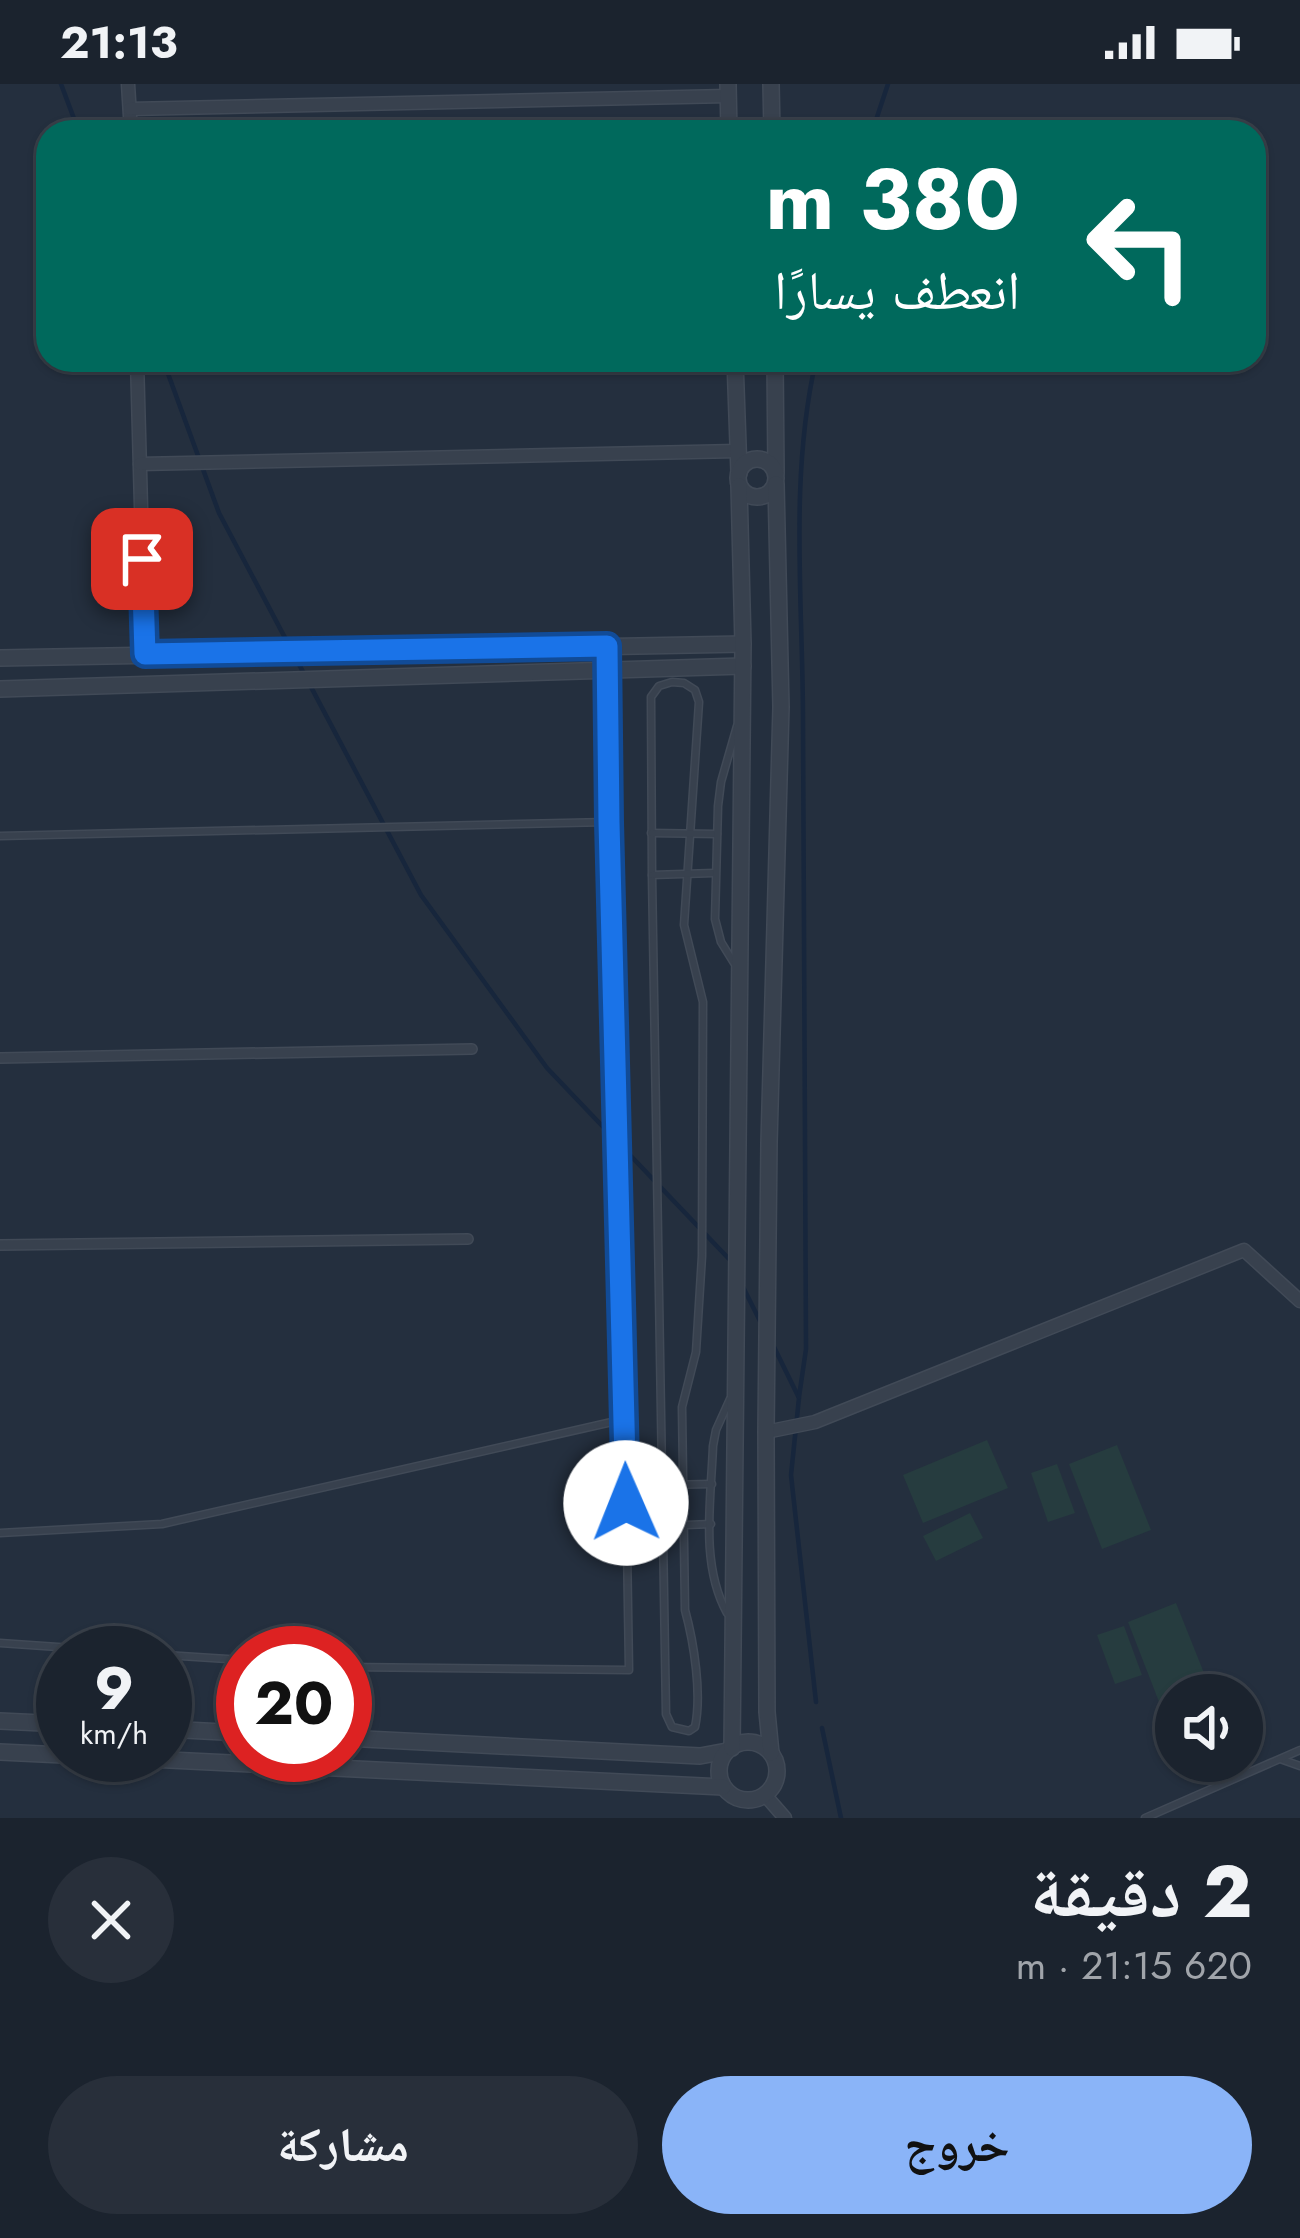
<!DOCTYPE html>
<html lang="ar">
<meta charset="utf-8">
<style>
:root{--surface:#1b232e;--page:#282f3a;--text:#f1f3f6;--muted:#a0a4aa;--line:#39404a;--accent:#8ab4f8}
body{margin:0;font-family:Jost,"Noto Naskh Arabic",sans-serif;background:var(--page);color:var(--text);direction:rtl;height:100vh;display:flex;flex-direction:column;font-size:45px;white-space:nowrap}
*{box-sizing:border-box;margin:0}
p{font-size:39px;color:var(--muted)}
.icon{flex:none;width:66px;height:66px;fill:none;stroke:currentColor;stroke-width:2;stroke-linecap:round;stroke-linejoin:round}
.map{position:relative;height:1734px;overflow:hidden;direction:ltr}
.panel{display:flex;flex-direction:column;background:var(--surface);flex:1}
.panel>*{flex:none}
.banner{position:absolute;left:36px;top:36px;width:1230px;height:252px;border-radius:36px;box-shadow:0 3px 9px #0004,0 0 0 3px var(--line);direction:rtl;background:#00695c;color:#fff;overflow:hidden}
.fabs{position:absolute;left:1155px;top:1590px;display:grid;gap:24px}
.fabs a{display:grid;place-items:center;width:108px;height:108px;border-radius:50%;background:var(--surface);box-shadow:0 3px 9px #0004,0 0 0 3px var(--line);font-size:60px}
.speed{position:absolute;left:36px;top:1542px;display:flex;gap:24px;font-size:60px;font-weight:700;text-align:center}
.speed>*{display:grid;place-content:center;width:156px;height:156px;border-radius:50%;background:var(--surface);box-shadow:0 3px 9px #0004,0 0 0 3px var(--line);line-height:1}
.speed small{font-size:30px;font-weight:400}
.speed .limit{border:18px solid #d22;background:#fff;color:#111}
.pin{position:absolute;display:grid;place-items:center;width:102px;height:102px;color:#fff;margin:-51px;border-radius:24px;box-shadow:0 6px 18px #0006}
.me{position:absolute;width:132px;margin:-66px;rotate:359deg;stroke-linejoin:round;filter:drop-shadow(0 0 9px #0008)}
.turn{display:flex;align-items:center;gap:42px;height:252px;padding:0 48px;font-size:54px}
.turn .icon{width:156px;height:156px;stroke-width:2.5}
.turn b{display:block;font-size:84px;line-height:102px}
.round{display:grid;place-items:center;flex:none;width:126px;height:126px;border-radius:63px;background:var(--page)}
.overview{display:flex;align-items:center;justify-content:space-between;height:204px;padding:0 48px}
h1{font-size:72px;font-weight:800;line-height:90px}
.cta{display:flex;gap:24px;margin-top:auto;padding:24px 48px}
.cta a{flex:1;height:138px;border-radius:72px;background:var(--accent);color:#111;font-size:48px;font-weight:800;line-height:138px;text-align:center}
.cta a+a{background:var(--page);color:var(--text)}
.status{display:flex;justify-content:space-between;align-items:center;height:84px;padding:0 60px;background:var(--surface);direction:ltr}
.status svg{height:33px;fill:currentColor}
.map>svg:first-child{display:block}
</style>
<div class="status"><b>21:13</b><svg viewBox="0 0 49 12"><path d="M0 12V9h3v3zM5 12V6h3v6zM10 12V3h3v9zM15 12V0h3v12zM26 1h20v11H26zM47 4h2v5h-2z"/></svg></div>
<div class="map">
<svg width="1300" height="1734" viewBox="0 0 1300 1734">
<rect width="100%" height="100%" fill="#242f3e"/>
<g fill="#263c3f">
<polygon points="987,1356 1008,1404 923,1439 903,1391"/>
<polygon points="1117,1361 1151,1446 1102,1465 1069,1380"/>
<polygon points="1057,1380 1075,1429 1048,1438 1031,1389"/>
<polygon points="970,1429 983,1454 936,1477 923,1452"/>
<polygon points="1176,1519 1210,1604 1192,1611 1176,1611 1176,1617 1161,1623 1128,1538"/>
<polygon points="1124,1542 1142,1591 1115,1600 1097,1551"/>
</g>
<g fill="none" stroke-linecap="round" stroke-linejoin="round">
<g stroke="#17263c" stroke-width="4.5">
<polyline points="61,0 79,48"/>
<polyline points="872,48 888,0"/>
<polyline points="163,276 219,429 421,811 547,984 730,1176"/>
<polyline points="743,1203 762,1241"/>
<polyline points="773,1261 799,1314 791,1391 816,1618"/>
<path d="M799,1313L806,1265C805,1056 804,847 803,638C803,518 789,394 816,276"/>
<polyline points="822,1644 841,1734"/>
</g>
<defs>
<g id="service">
<polyline points="607,567 609,738"/>
<path d="M672,598L684,599L695,606L699,618L684,841L703,918L702,1172L696,1268L682,1323L685,1526C694,1559 702,1610 695,1643L689,1647L672,1643L666,1630L652,791L651,613L659,602Z"/>
<polyline points="651,749 717,750"/>
<polyline points="0,752 609,738 625,1335 629,1586 345,1583"/>
<polyline points="652,791 714,789"/>
<polyline points="734,879 721,858 715,835 718,722 721,698 737,642"/>
<polyline points="662,1401 712,1400"/>
<polyline points="663,1442 711,1440"/>
<polyline points="0,1449 162,1440 625,1335"/>
<path d="M727,1529C700,1480 711,1416 713,1362L716,1346L730,1315"/>
<polyline points="0,1559 145,1569"/>
<polyline points="165,1571 243,1576"/>
<polyline points="1283,1676 1300,1682"/>
<polyline points="1145,1734 1300,1666"/>
</g>
<g id="pedestrian">
<polyline points="0,974 472,965"/>
<polyline points="0,1161 468,1155"/>
</g>
<g id="minor">
<polyline points="128,0 131,48"/>
<polyline points="130,25 728,12"/>
<polyline points="137,276 145,570"/>
<polyline points="140,380 737,367"/>
<polyline points="766,1348 815,1338 1244,1166 1300,1217"/>
<polyline points="765,1711 785,1734"/>
</g>
<g id="tertiary">
<polyline points="728,0 729,48"/>
<polyline points="771,0 772,48"/>
<polyline points="735,276 739,389"/>
<polyline points="775,276 776,389"/>
<circle cx="757" cy="394" r="19"/>
<polyline points="0,574 743,560"/>
<polyline points="0,605 743,582"/>
<polyline points="0,1637 63,1640"/>
<polyline points="165,1645 243,1649"/>
<polyline points="345,1654 700,1672 727,1667"/>
<circle cx="748" cy="1687" r="29"/>
<polyline points="732,1664 743,560 739,402"/>
<polyline points="0,1668 63,1671"/>
<polyline points="771,1669 767,1628 766,1348 769,1059 781,623 776,400"/>
<polyline points="68,1671 723,1703"/>
</g>
</defs>
<use href="#service" stroke="#414a57" stroke-width="9"/>
<use href="#pedestrian" stroke="#414a57" stroke-width="12"/>
<use href="#minor" stroke="#414a57" stroke-width="15"/>
<use href="#tertiary" stroke="#414a57" stroke-width="18"/>
<use href="#service" stroke="#38414e" stroke-width="6"/>
<use href="#pedestrian" stroke="#38414e" stroke-width="9"/>
<use href="#minor" stroke="#38414e" stroke-width="12"/>
<use href="#tertiary" stroke="#38414e" stroke-width="15"/>
</g>
<g fill="none" stroke-linecap="round" stroke-linejoin="round">
<defs>
<polyline id="route" points="142,475 145,570 607,562 609,738 626,1419"/>
</defs>
<use href="#route" stroke="#114b97" stroke-width="30"/>
<use href="#route" stroke="#1a73e8" stroke-width="21"/>
</g>
</svg>
<div class="fabs">
<a><svg class="icon" aria-label="sound" viewBox="0 0 24 24"><path d="M4 9h4l5-4v14l-5-4H4zM17 9q2 3 0 6"/></svg></a>
</div>
<div class="speed"><div>9<small>km/h</small></div><div class="limit">20</div></div>
<div class="pin" style="left:142px;top:475px;background:#d93025"><svg class="icon" aria-label="arrive" viewBox="0 0 24 24"><path d="M6 21V4h12l-3 4 3 4H6"/></svg></div>
<svg class="me" style="left:626px;top:1419px" viewBox="-20 -20 40 40"><circle r="19" fill="#fff"/><path d="M0-13L10 11 0 6-10 11z" fill="#1a73e8"/></svg>
<div class="banner">
<div class="turn"><svg class="icon" aria-label="left" viewBox="0 0 24 24"><path d="M17 20v-9H6M10 6l-5 5 5 5"/></svg><div><b>380 m</b>انعطف يسارًا</div></div>
</div>
</div>
<section class="panel">
<div class="overview"><div><h1>2 دقيقة</h1><p>620 m · 21:15</p></div><a class="round"><svg class="icon" aria-label="close" viewBox="0 0 24 24"><path d="M6 6l12 12M18 6L6 18"/></svg></a></div>
<div class="cta"><a>خروج</a><a>مشاركة</a></div>
</section>
